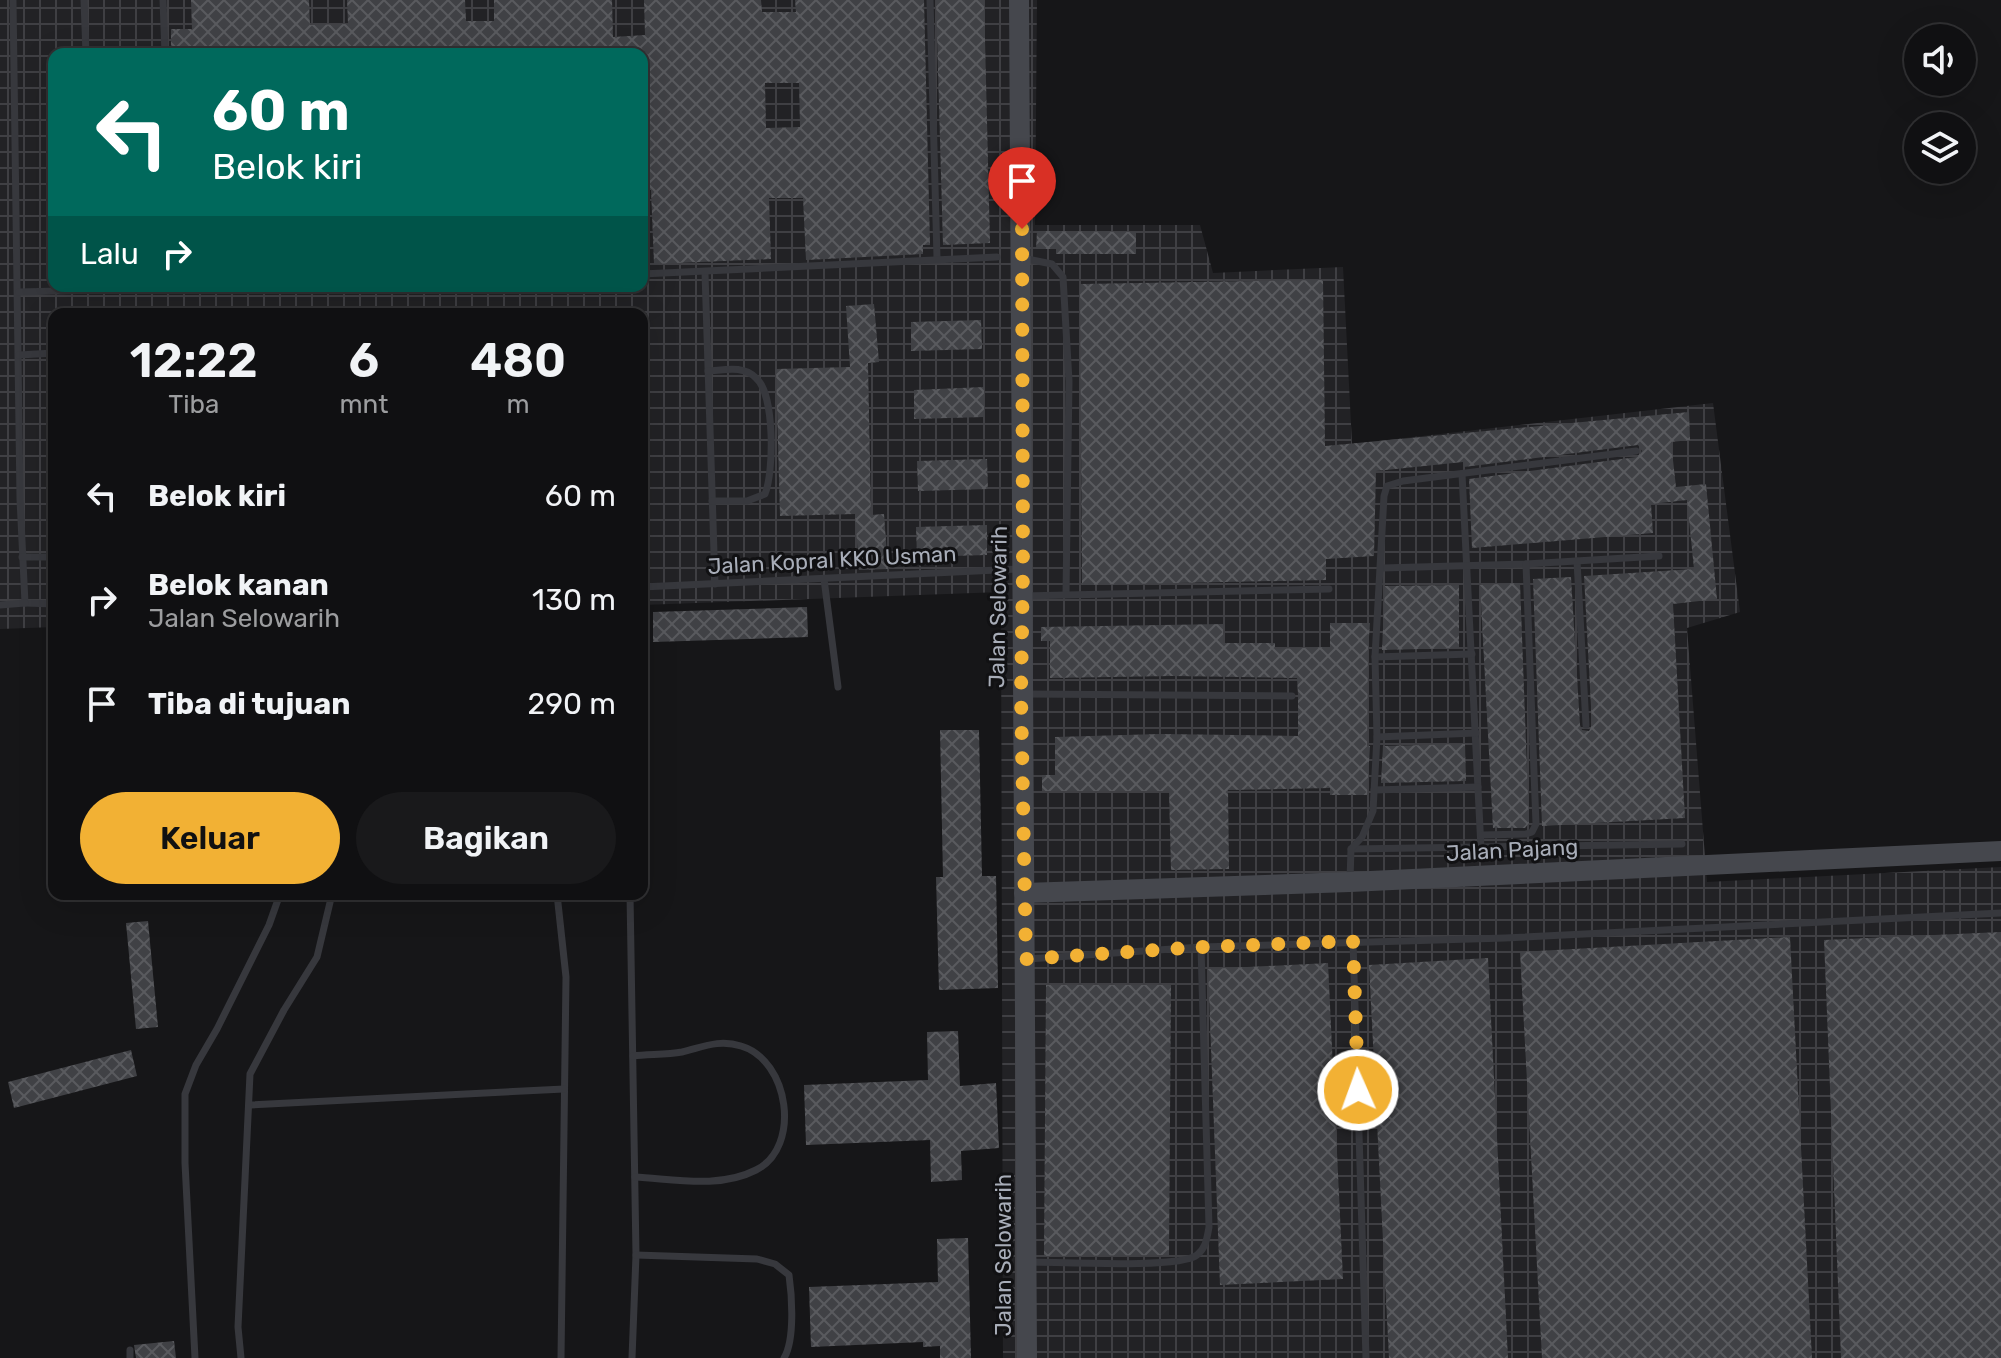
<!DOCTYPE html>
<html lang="id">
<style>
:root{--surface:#101012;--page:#19191b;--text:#f1f3f6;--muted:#9c9d9f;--line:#303032;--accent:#f2b134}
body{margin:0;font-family:Rubik,sans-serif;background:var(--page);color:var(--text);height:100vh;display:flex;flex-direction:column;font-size:30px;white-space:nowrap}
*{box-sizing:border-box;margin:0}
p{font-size:26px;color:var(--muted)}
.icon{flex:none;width:44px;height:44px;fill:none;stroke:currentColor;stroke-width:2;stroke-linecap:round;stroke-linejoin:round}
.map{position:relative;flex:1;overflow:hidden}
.drawer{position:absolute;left:48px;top:308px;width:600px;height:592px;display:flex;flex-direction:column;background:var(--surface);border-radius:16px;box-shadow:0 8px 32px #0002,0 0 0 2px var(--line)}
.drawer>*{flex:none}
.banner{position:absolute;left:48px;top:48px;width:600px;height:244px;border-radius:16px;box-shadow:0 8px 32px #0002,0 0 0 2px var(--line);background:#00695c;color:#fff;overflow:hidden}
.tools{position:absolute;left:1904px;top:24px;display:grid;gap:16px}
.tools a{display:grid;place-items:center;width:72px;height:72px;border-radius:50%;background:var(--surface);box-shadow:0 8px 32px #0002,0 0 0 2px var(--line);font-size:40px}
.pin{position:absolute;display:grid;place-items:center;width:68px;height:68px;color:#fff;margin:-82px -34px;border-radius:50% 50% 50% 0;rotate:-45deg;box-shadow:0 0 8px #0007}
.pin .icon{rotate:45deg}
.me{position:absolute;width:88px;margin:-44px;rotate:358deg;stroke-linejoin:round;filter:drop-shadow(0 0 6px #0008)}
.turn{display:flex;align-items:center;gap:28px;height:168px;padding:0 32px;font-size:36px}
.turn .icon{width:104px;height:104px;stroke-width:2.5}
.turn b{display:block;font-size:56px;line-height:68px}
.then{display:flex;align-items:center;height:76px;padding:0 32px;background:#0003;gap:16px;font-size:30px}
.eta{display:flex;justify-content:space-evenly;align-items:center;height:136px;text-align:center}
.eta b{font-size:48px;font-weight:600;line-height:56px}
.button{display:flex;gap:16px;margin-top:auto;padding:16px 32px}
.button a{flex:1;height:92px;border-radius:48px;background:var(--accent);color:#111;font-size:32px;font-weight:600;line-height:92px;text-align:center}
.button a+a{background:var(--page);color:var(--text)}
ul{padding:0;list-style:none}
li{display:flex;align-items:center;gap:24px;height:104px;padding:0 32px}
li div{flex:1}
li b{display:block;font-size:30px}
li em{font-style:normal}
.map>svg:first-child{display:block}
</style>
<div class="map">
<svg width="2001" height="1358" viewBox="0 0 2001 1358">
<defs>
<pattern id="industrial-grid" width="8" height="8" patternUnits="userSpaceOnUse" patternTransform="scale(2)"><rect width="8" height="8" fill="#222225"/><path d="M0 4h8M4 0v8" fill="none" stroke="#3f3f43"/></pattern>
<pattern id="building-cross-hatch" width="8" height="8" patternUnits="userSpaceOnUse" patternTransform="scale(2)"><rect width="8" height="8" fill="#404145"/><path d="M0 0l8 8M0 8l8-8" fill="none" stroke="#595a5e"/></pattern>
</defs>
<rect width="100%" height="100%" fill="#161618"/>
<path fill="url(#industrial-grid)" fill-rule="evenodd" d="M0,0H1037L1035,225H1200L1213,273L1343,267L1352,444L1713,403L1740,612L1687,628L1707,882L2001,867V1358H1003L1001,592L642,605V314H54V627L0,629ZM54,54H642V286H54Z"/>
<g fill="url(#building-cross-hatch)" fill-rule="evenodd">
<path d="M191,0H309L310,25L348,24L347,0H465L466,21H494V0H612L613,37L645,35L644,0H761L762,12H796L795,0H924L930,245H923V254L806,260L803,198H769L771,259L654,264L651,190H642V54H171V29H192ZM765,83H799L800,127L766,128Z"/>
<polygon points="936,0 984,0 990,243 943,245"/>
<polygon points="1037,231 1136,232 1136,254 1056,254 1056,249 1036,249"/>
<polygon points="1323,280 1325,446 1689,412 1690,440 1671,442 1676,487 1706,484 1717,599 1673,604 1685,818 1542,826 1533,579 1571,577 1580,725 1582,730 1589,731 1592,725 1584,576 1694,569 1687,500 1651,504 1653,533 1472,548 1469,479 1637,457 1642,451 1638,445 1464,467 1463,462 1376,471 1374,556 1326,559 1326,580 1082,585 1080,284"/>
<polygon points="874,304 879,362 868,363 871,515 884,514 888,569 859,570 855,514 780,516 776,369 850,367 846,306"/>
<polygon points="981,320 982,349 911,351 911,322"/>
<polygon points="984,387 984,417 914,419 914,390"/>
<polygon points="987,459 988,489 918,491 917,461"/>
<polygon points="987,525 987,555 917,557 916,527"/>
<polygon points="1520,583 1529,823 1525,828 1493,828 1480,585"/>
<polygon points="1459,585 1459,648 1382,650 1385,586"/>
<polygon points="807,607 808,637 653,642 653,612"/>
<polygon points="1330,623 1370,623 1368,650 1367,746 1370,746 1367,795 1330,795 1330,788 1228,790 1229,869 1171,870 1169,791 1042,791 1042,775 1055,775 1055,737 1160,734 1298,736 1298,695 1297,678 1173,676 1050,678 1050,641 1041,641 1041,627 1223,624 1223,643 1275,643 1275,649 1330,647"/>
<polygon points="940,730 979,730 982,876 996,876 998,988 939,990 936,877 943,877"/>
<polygon points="1465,744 1466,781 1381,783 1383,746"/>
<polygon points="148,921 158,1027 136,1029 126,923"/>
<polygon points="2001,932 2001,1358 1841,1358 1824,940"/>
<polygon points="1790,937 1812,1358 1542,1358 1520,952"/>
<polygon points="1488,958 1508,1358 1389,1358 1369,965"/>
<polygon points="1328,963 1343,1279 1220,1285 1208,969"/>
<polygon points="1046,985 1171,985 1169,1255 1044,1256"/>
<polygon points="958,1031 960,1086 996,1083 999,1148 961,1151 962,1180 931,1182 930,1140 806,1145 804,1085 928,1080 927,1032"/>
<polygon points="131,1050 137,1076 14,1108 8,1082"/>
<polygon points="968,1238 971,1358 940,1358 940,1346 923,1347 923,1342 811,1347 809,1287 938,1282 937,1239"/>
<polygon points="174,1341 176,1358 136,1358 134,1345"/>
</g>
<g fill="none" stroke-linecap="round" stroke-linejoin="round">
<g stroke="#37383d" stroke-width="7">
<polyline points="13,0 20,499 25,603 54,604"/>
<polyline points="84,0 86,54"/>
<polyline points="163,0 165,54"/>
<polyline points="930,0 937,258"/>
<polyline points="1022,258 1052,264 1063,277 1069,381 1066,594"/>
<polyline points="705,273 715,584"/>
<polyline points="642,274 997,257"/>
<polyline points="19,292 260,286"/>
<polyline points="19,355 54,353"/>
<path d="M708,371C725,370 743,365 756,378C775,394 774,472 765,494L747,501H712"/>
<polyline points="1462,474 1481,848"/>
<polyline points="22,557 54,557"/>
<polyline points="1577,561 1586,725"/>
<polyline points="1382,568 1526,564 1659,556"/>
<polyline points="824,579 838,687"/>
<polyline points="642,587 1019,569"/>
<polyline points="1023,596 1329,589"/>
<polyline points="0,605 25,603"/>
<polyline points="1375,657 1472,654"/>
<polyline points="1026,694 1292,696"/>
<polyline points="1377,737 1476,733"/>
<polyline points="1374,790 1478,787"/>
<polyline points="1482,835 1526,834 1532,832 1536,824 1526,564"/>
<polyline points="1351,849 1682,844"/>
<polyline points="1350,880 1351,849 1362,837 1373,811 1377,737 1375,657 1384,496 1387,486 1403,481 1636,451"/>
<polyline points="557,894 566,977 561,1358"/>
<polyline points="630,894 636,1255 632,1358"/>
<polyline points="1353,941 1366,1358"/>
<polyline points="1028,959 1201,947 1505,938 2001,913"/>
<path d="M633,1056C648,1054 666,1055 682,1052C703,1047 719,1039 741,1046C789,1060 802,1147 756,1170C719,1189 674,1179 635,1177"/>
<polyline points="250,1105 564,1089"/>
<path d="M636,1255L757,1259L775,1264L789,1275C792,1296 795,1340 784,1358"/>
<path d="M1029,1262C1059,1262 1180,1269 1197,1255C1206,1248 1207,1238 1209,1227L1201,947"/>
<polyline points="130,1358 130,1350"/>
<polyline points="195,1358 185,1163 185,1094 196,1065 217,1029 269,925 280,894"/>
<polyline points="241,1358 238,1327 250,1074 284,1010 317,957 332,894"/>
</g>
<g stroke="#45474d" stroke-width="20">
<polyline points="1019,0 1027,1358"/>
<polyline points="1024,893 1350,882 2001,851"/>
</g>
</g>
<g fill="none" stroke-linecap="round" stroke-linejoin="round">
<polyline stroke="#f2b134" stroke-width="14" stroke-dasharray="0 25.2" points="1022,229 1023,569 1021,694 1026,959 1201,947 1353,941 1358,1090"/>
</g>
<g text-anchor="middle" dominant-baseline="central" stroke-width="6" stroke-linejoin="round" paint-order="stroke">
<g font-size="22" fill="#a8adb8" stroke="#111113">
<text transform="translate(832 560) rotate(-3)">Jalan Kopral KKO Usman</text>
<text transform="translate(998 607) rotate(-89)">Jalan Selowarih</text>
<text transform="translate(1512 850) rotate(-3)">Jalan Pajang</text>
<text transform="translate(1003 1255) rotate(-90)">Jalan Selowarih</text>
</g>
</g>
</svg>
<div class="tools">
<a><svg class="icon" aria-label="sound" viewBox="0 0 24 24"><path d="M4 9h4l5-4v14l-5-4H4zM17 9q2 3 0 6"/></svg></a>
<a><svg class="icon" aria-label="layers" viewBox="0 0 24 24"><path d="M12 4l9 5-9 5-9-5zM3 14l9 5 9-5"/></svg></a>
</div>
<div class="pin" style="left:1022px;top:229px;background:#d93025"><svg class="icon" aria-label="arrive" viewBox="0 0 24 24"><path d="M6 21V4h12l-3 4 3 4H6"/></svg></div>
<svg class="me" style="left:1358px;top:1090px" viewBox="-20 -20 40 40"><circle r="17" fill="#f2b134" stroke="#fff" stroke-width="3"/><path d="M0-11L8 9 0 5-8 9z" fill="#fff"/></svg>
<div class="banner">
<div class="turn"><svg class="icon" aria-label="left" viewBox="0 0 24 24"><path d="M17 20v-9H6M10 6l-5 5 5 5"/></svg><div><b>60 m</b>Belok kiri</div></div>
<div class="then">Lalu<svg class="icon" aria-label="right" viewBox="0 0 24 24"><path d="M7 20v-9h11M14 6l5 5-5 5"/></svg></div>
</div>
<section class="drawer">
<div class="eta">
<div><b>12:22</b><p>Tiba</p></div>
<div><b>6</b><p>mnt</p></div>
<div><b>480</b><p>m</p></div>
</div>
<ul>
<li><svg class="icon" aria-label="left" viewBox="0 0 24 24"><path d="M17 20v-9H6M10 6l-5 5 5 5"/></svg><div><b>Belok kiri</b></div><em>60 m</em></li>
<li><svg class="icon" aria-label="right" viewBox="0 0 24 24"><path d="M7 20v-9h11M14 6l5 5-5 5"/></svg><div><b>Belok kanan</b><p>Jalan Selowarih</p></div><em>130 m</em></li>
<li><svg class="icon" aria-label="arrive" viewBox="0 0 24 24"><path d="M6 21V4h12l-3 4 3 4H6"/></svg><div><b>Tiba di tujuan</b></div><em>290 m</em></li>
</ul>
<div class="button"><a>Keluar</a><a>Bagikan</a></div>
</section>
</div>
